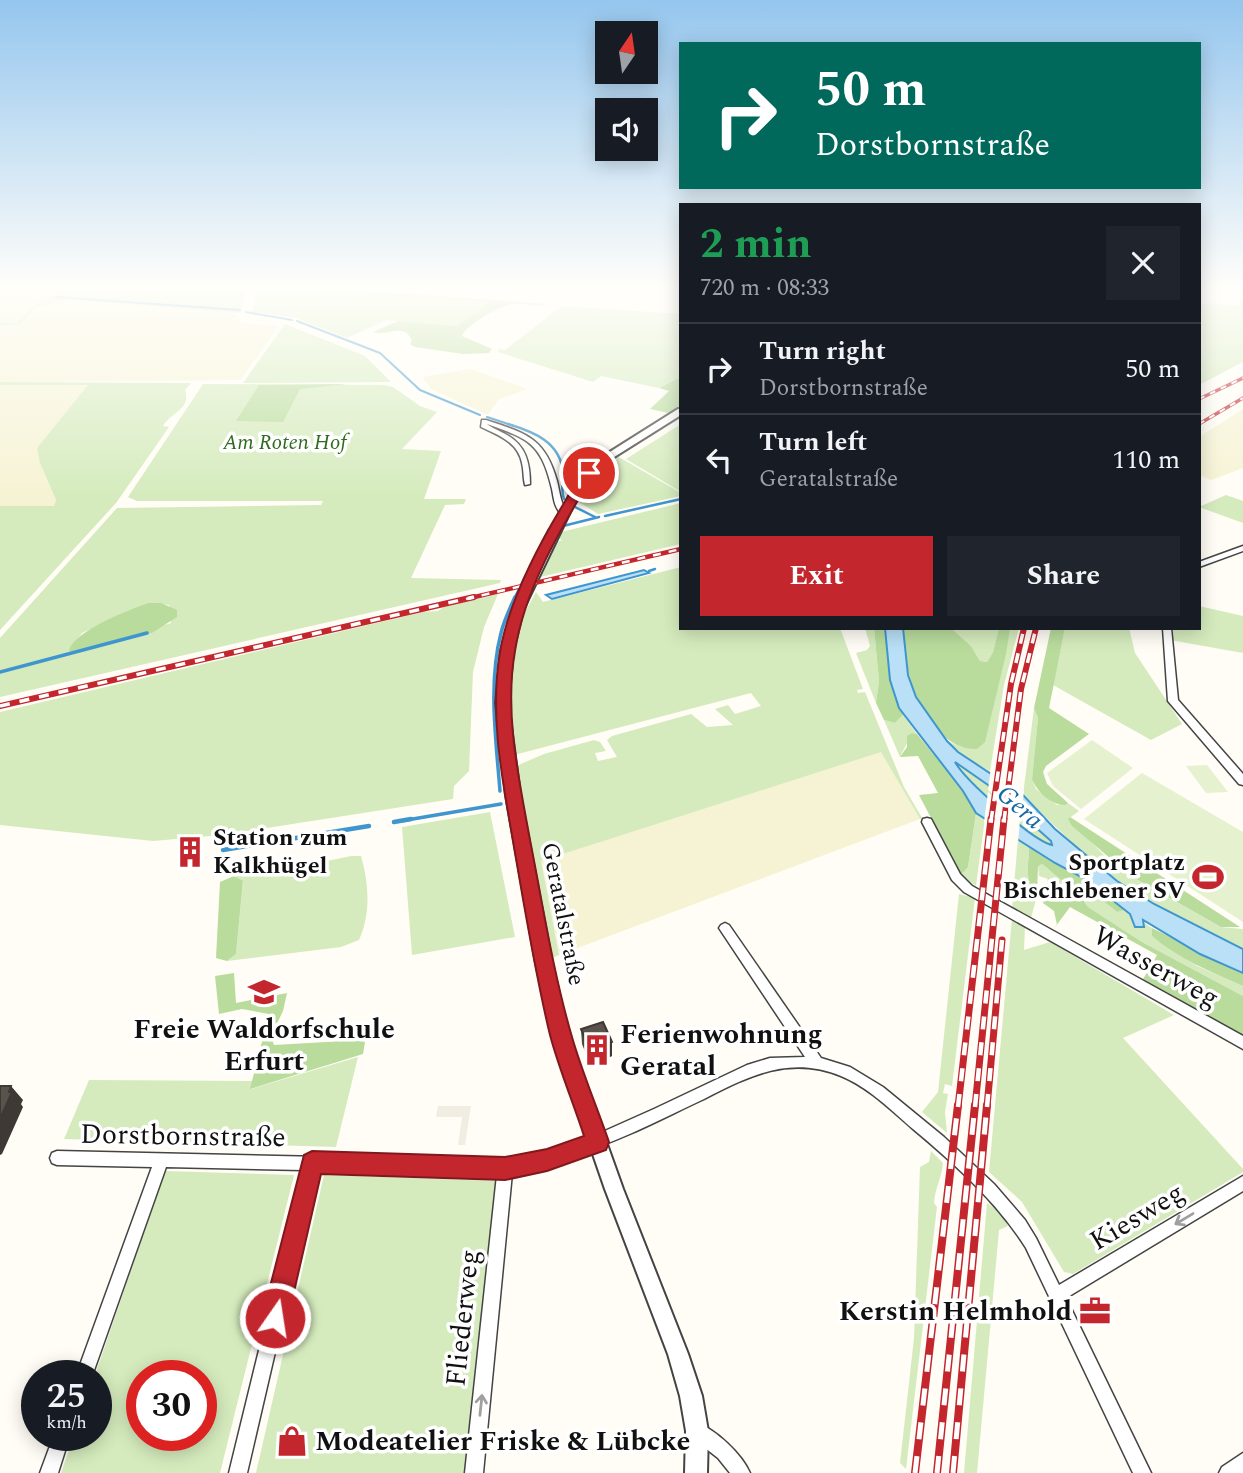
<!DOCTYPE html>
<meta charset="utf-8">
<style>
:root{--surface:#171b24;--page:#20242c;--text:#f1f3f6;--muted:#9ea1a6;--line:#363941;--accent:#c4262e}
body{margin:0;font-family:Spectral,serif;background:var(--page);color:var(--text);height:100vh;display:flex;flex-direction:column;font-size:26px;white-space:nowrap}
*{box-sizing:border-box;margin:0}
p{font-size:23px;color:var(--muted)}
.icon{flex:none;width:38px;height:38px;fill:none;stroke:currentColor;stroke-width:2;stroke-linecap:round;stroke-linejoin:round}
.map{position:relative;flex:1;overflow:hidden}
.drawer{position:absolute;left:679px;top:203px;width:522px;height:427px;display:flex;flex-direction:column;background:var(--surface);border-radius:0px;box-shadow:0 4px 18px #0003}
.drawer>*{flex:none}
.guide{position:absolute;left:679px;top:42px;width:522px;height:147px;border-radius:0px;box-shadow:0 4px 18px #0003;background:#00695c;color:#fff;overflow:hidden}
.needle{width:46px;rotate:13deg}
.buttons{position:absolute;left:595px;top:21px;display:grid;gap:14px}
.buttons a{display:grid;place-items:center;width:63px;height:63px;border-radius:0px;background:var(--surface);box-shadow:0 4px 18px #0003;font-size:35px}
.speed{position:absolute;left:21px;top:1360px;display:flex;gap:14px;font-size:35px;font-weight:700;text-align:center}
.speed>*{display:grid;place-content:center;width:91px;height:91px;border-radius:50%;background:var(--surface);box-shadow:0 4px 18px #0003;line-height:1}
.speed small{font-size:18px;font-weight:400}
.speed .limit{border:10px solid #d22;background:#fff;color:#111}
.pin{position:absolute;display:grid;place-items:center;width:60px;height:60px;color:#fff;margin:-30px;border:4px solid #fff;border-radius:50%;box-shadow:0 2px 7px #0007}
.me{position:absolute;width:77px;margin:-38px;rotate:13deg;stroke-linejoin:round;filter:drop-shadow(0 0 5px #0008)}
.turn{display:flex;align-items:center;gap:24px;height:147px;padding:0 21px;font-size:32px}
.turn .icon{width:91px;height:91px;stroke-width:2.5}
.turn b{display:block;font-size:49px;line-height:60px}
.round{display:grid;place-items:center;flex:none;width:74px;height:74px;border-radius:0px;background:var(--page)}
.head{display:flex;align-items:center;justify-content:space-between;height:119px;padding:0 21px}
h1{font-size:42px;font-weight:700;line-height:52px;color:#1e9e55}
.button{display:flex;gap:14px;margin-top:auto;padding:14px 21px}
.button a{flex:1;height:80px;border-radius:0px;background:var(--accent);color:#fff;font-size:28px;font-weight:700;line-height:80px;text-align:center}
.button a+a{background:var(--page);color:var(--text)}
ul{padding:0;list-style:none}
li{display:flex;align-items:center;gap:21px;height:91px;padding:0 21px;border-top:2px solid var(--line)}
li div{flex:1}
li b{display:block;font-size:26px}
li em{font-style:normal}
.map>svg:first-child{display:block}
</style>
<div class="map">
<svg width="1243" height="1473" viewBox="0 0 1243 1473">
<rect width="100%" height="100%" fill="#fffdf5"/>
<g fill="#f6f3d4">
<polygon points="0,290 66,290 36,304 16,323 0,322"/>
<polygon points="67,300 216,311 236,314 242,323 279,326 240,380 0,382 0,325 20,325 36,307"/>
<polygon points="470,369 528,389 498,400 488,415 431,389 423,377"/>
<polygon points="0,385 89,385 45,438 40,463 56,500 54,506 0,506"/>
<polygon points="1243,409 1243,468 1211,480 1199,475 1199,437"/>
<polygon points="881,751 920,819 559,955 540,861"/>
</g>
<g fill="#d5ebbd" fill-rule="evenodd">
<polygon points="66,290 245,290 241,313 67,300 36,307 20,325 0,325 0,322 16,323 36,304"/>
<polygon points="257,290 301,290 493,302 456,326 386,320 347,338 296,318 252,312"/>
<path d="M1240,300H1243V362L1199,385V305C1214,301 1225,306 1240,305Z"/>
<polygon points="562,306 681,314 681,377 659,388 601,376 593,382 498,352 499,349 505,350"/>
<polygon points="285,324 365,356 391,382 243,383"/>
<path d="M0,382L191,383L185,390C191,410 172,411 163,426L169,427L116,503L0,630V506H54L56,500L40,463L37,448L88,385H0Z"/>
<path d="M203,384L384,385L393,387L420,406L437,412L402,449L441,451L424,499H466L464,504L445,505L411,578L501,580L500,583L0,697V638L117,508L321,505L323,501H137L128,497ZM148,603L169,605L171,623L158,627L152,633L75,653L69,651L82,633Z"/>
<polygon points="681,424 681,492 626,459"/>
<polygon points="617,456 681,493 681,496 598,514 576,500 602,467"/>
<polygon points="1226,495 1243,501 1243,523 1199,507"/>
<polygon points="681,503 681,544 540,577 555,543 562,540 558,538 561,532"/>
<path d="M681,567V628H840L863,689L857,690L858,693L865,692L904,787L922,818L920,819L881,752L541,861L559,955L552,958L516,766L544,754L594,740L600,742L606,751L595,753L598,761L617,757L607,740L612,736L691,714L707,727L733,725L715,709L728,705L735,714L761,706L751,693L514,755C506,712 508,664 520,622C524,612 531,602 536,592L543,602Z"/>
<polygon points="498,594 484,627 473,672 469,771 454,786 453,799 221,835 153,841 0,825 0,712 423,612 438,611 444,607"/>
<polygon points="1199,606 1243,616 1243,653 1170,640 1172,628 1199,628"/>
<polygon points="865,628 874,628 879,681 876,703 856,653 867,650 870,646"/>
<polygon points="951,628 999,628 993,652 987,662 980,661 971,646"/>
<path d="M1019,628L1004,685L990,771L963,756L947,741L962,747C984,707 1004,676 1009,629Z"/>
<polygon points="1065,628 1129,628 1135,653 1182,724 1151,740 1053,685"/>
<path d="M1034,708L1038,718L1032,779L1036,789L1057,805L1068,803L1079,811L1068,819L1106,857L1131,876L1221,927L1243,929V949C1200,929 1153,909 1115,879C1082,854 1053,824 1023,795Z"/>
<polygon points="903,715 917,734 912,733 900,757 884,720 895,723"/>
<path d="M953,761L988,785L1051,842L1052,846C1030,840 967,780 953,761Z"/>
<polygon points="490,812 515,937 412,955 402,827"/>
<polygon points="976,813 985,818 976,886 961,875 968,867"/>
<path d="M1018,839L1029,846C1029,869 1023,875 1037,896L1031,918L1012,909Z"/>
<path d="M351,856H361C369,884 371,914 359,940L341,947L227,961L236,954L243,882L234,876L290,869L300,861L303,866Z"/>
<path d="M1042,864C1059,878 1080,896 1102,897L1117,912L1125,910L1152,928V936L1197,966L1243,986V996L1142,942L1088,907L1081,897L1057,882L1039,876L1038,865Z"/>
<polygon points="959,894 975,898 952,1086 945,1084 943,1093 948,1094 945,1112 947,1133 922,1112 938,1092"/>
<polygon points="1012,918 1025,927 1024,950 1050,942 1174,1015 1123,1038 1243,1169 1243,1172 1073,1274 1064,1272 1022,1202 989,1172"/>
<polygon points="358,1057 336,1147 64,1139 89,1080 253,1081 251,1089"/>
<path d="M931,1151L943,1163C942,1177 935,1188 934,1203L937,1207L906,1469L900,1463L914,1338L920,1167L929,1162Z"/>
<path d="M165,1171L294,1175L220,1473H61L74,1435H96L95,1375ZM142,1376H201V1435H142Z"/>
<polygon points="324,1175 501,1181 470,1473 256,1473"/>
<polygon points="987,1203 999,1212 1008,1226 999,1230 977,1473 964,1473"/>
</g>
<g fill="#b9dc9c">
<path d="M301,290H355L546,304C537,308 524,303 513,304C501,305 466,325 462,336L492,349L489,353L463,354L415,347L410,344L412,341C405,321 387,337 373,332L398,321L456,326L491,302Z"/>
<polygon points="681,377 681,408 673,414 650,409 669,391 659,388"/>
<polygon points="347,384 300,389 283,422 236,421 259,385"/>
<path d="M148,603H161L177,610V617L152,633L75,653L69,651C73,631 129,610 148,603Z"/>
<polygon points="874,628 885,628 890,680 903,715 895,723 884,720 876,703 879,681"/>
<path d="M903,628H951L971,646L980,661L987,662L993,652L999,628H1010L1006,654L985,742L977,749C943,751 918,708 910,678C905,662 905,644 903,628Z"/>
<path d="M1051,628H1065L1049,708L1089,734L1046,766L1043,772L1047,784L1068,803L1065,805C1051,805 1037,792 1032,779L1038,718L1034,708Z"/>
<polygon points="912,733 917,734 963,791 976,813 968,867 961,875 919,795 938,793 918,756 900,757 907,747 907,736"/>
<polygon points="1070,817 1240,927 1221,927 1131,876 1072,826 1068,819"/>
<path d="M1029,846L1086,880L1125,910L1117,912C1103,898 1088,895 1069,885C1060,880 1051,871 1042,864L1038,866L1037,896C1023,875 1029,869 1029,846Z"/>
<polygon points="234,876 243,881 236,954 227,961 216,958 220,882"/>
<polygon points="1048,878 1081,897 1088,907 1142,942 1243,996 1243,1038 1142,981 1157,955 1070,907 1053,930 1057,925 1054,911 1043,903"/>
<path d="M1152,928L1243,973V986C1211,972 1179,959 1152,936Z"/>
<polygon points="234,973 236,1003 287,993 283,1011 271,1036 274,1045 361,1040 365,1042 363,1054 250,1089 269,1014 242,1009 219,1014 215,976"/>
</g>
<g fill="#e6f2cf">
<polygon points="1092,740 1133,768 1081,809 1053,786 1047,773"/>
<polygon points="1207,765 1228,792 1206,793 1186,766"/>
<polygon points="1142,773 1243,832 1243,922 1084,819"/>
</g>
<polygon fill="#f1ede2" points="438,1106 471,1106 465,1145 458,1145 462,1117 436,1117"/>
<g fill="#b9e0f7" stroke="#3f96cf" stroke-width="2" fill-rule="evenodd">
<polygon points="644,570 649,573 552,599 546,595"/>
<path d="M885,628H903L908,675L916,697L947,741L958,752L1023,795L1055,829L1117,881L1154,904L1243,949V973L1200,954L1143,920L1144,927H1135L1130,914L1087,880L1055,863L976,813L963,791L899,708L890,680ZM955,762L988,785L1051,841L1052,845C1033,841 965,780 955,762Z"/>
</g>
<g fill="#fffdf5">
<polygon points="991,767 1024,791 1021,818 988,790"/>
<polygon points="988,792 1020,820 1018,843 984,822"/>
</g>
<g fill="none" stroke-linecap="round" stroke-linejoin="round">
<g stroke="#3f96cf" stroke-width="2">
<polyline points="56,297 240,310"/>
<polyline points="246,312 292,320"/>
<polyline points="297,321 380,353 420,390 480,415"/>
<polyline points="487,417 514,426"/>
</g>
<g stroke="#3f96cf" stroke-width="2.5">
<path d="M508,424C534,432 560,442 563,472C564,481 560,490 564,499"/>
<polyline points="573,506 595,517"/>
<polyline points="605,516 681,499"/>
<polyline points="563,526 599,517"/>
<polyline points="649,571 655,569"/>
<polyline points="514,599 549,529"/>
</g>
<g stroke="#3f96cf" stroke-width="3.5">
<polyline points="0,672 147,633"/>
<path d="M500,791C496,740 488,683 501,633C504,620 510,608 515,597"/>
<polyline points="401,821 501,804"/>
</g>
<g stroke="#3f96cf" stroke-width="4.5">
<polyline points="394,822 411,819"/>
<polyline points="223,850 369,826"/>
</g>
<defs>
<g id="minor">
<path d="M482,420H486C525,433 545,437 557,481C560,492 560,504 568,512L567,514H561C554,506 554,499 552,489C541,443 529,439 487,424C492,428 500,431 507,435C526,446 530,463 530,484L525,485C523,478 524,470 522,463C518,442 498,435 481,427Z"/>
<polygon points="1243,546 1243,551 1199,567 1199,562"/>
<polygon points="1163,628 1171,628 1178,700 1243,774 1243,785 1239,784 1168,701"/>
<polygon points="927,818 931,819 960,874 972,886 1243,1036 1243,1049 964,892 952,880 922,822 923,819"/>
<path d="M725,923L729,925L821,1058L850,1067L883,1087L944,1137L994,1184L1025,1220L1036,1238L1059,1285L1243,1176V1191L1066,1298L1151,1473H1133L1026,1248C997,1202 955,1164 913,1129C891,1110 868,1087 841,1076C789,1055 749,1076 704,1099C680,1110 657,1122 632,1133C593,1150 553,1164 512,1173L483,1473H465L497,1175L317,1171L247,1473H229L303,1170L166,1167L92,1376H76L152,1167L57,1165L52,1163L50,1158L52,1153L57,1151L505,1161L537,1154L598,1134L654,1109L747,1065L770,1058L805,1057L719,928L721,925Z"/>
<path d="M697,1423C716,1430 742,1454 750,1473H730L718,1458L691,1437L689,1431L691,1425Z"/>
<polygon points="54,1435 70,1435 58,1473 40,1473"/>
<polygon points="1243,1453 1243,1473 1219,1473 1222,1467"/>
</g>
<polygon id="tertiary" points="678,409 681,409 681,415 603,464 581,489 523,610 513,651 508,703 520,795 552,963 569,1038 623,1189 688,1354 702,1396 708,1431 707,1473 685,1473 686,1431 680,1396 668,1354 605,1189 553,1038 536,963 506,795 496,703 501,651 513,610 573,488 597,460"/>
</defs>
<use href="#minor" stroke="#444" stroke-width="3"/>
<use href="#tertiary" stroke="#444" stroke-width="4"/>
<use href="#minor" fill="#fff" fill-rule="evenodd"/>
<use href="#tertiary" fill="#fff" fill-rule="evenodd"/>
<defs>
<g id="rail-far4">
<polyline points="1199,399 1243,378"/>
<polyline points="1199,424 1243,398"/>
</g>
<polyline id="rail-far3" points="466,599 681,549"/>
<g id="rail-far2">
<polyline points="0,706 474,597"/>
<polyline points="991,821 1011,684 1024,628"/>
<polyline points="1004,821 1021,689 1036,628"/>
</g>
<g id="rail-far1">
<polyline points="958,1107 991,819"/>
<polyline points="975,1107 1004,819"/>
<polyline points="987,1107 1002,940"/>
</g>
<g id="rail">
<polyline points="915,1473 958,1105"/>
<polyline points="937,1473 975,1105"/>
<polyline points="953,1473 987,1105"/>
</g>
</defs>
<use href="#rail-far4" stroke="#c4262e" stroke-width="3.5"/>
<use href="#rail-far3" stroke="#c4262e" stroke-width="4.5"/>
<use href="#rail-far2" stroke="#c4262e" stroke-width="6"/>
<use href="#rail-far1" stroke="#c4262e" stroke-width="7"/>
<use href="#rail" stroke="#c4262e" stroke-width="8"/>
<use href="#rail-far4" stroke="#fff" stroke-width="2" stroke-dasharray="6" stroke-linecap="butt"/>
<use href="#rail-far3" stroke="#fff" stroke-width="2.5" stroke-dasharray="8" stroke-linecap="butt"/>
<use href="#rail-far2" stroke="#fff" stroke-width="3.5" stroke-dasharray="10" stroke-linecap="butt"/>
<use href="#rail-far1" stroke="#fff" stroke-width="4.5" stroke-dasharray="13" stroke-linecap="butt"/>
<use href="#rail" stroke="#fff" stroke-width="5" stroke-dasharray="17" stroke-linecap="butt"/>
</g>
<polygon fill="#4d4742" points="581,1029 612,1056 590,1064 582,1044"/>
<g fill="#3f3936">
<polygon points="612,1042 612,1056 590,1064 590,1050"/>
<polygon points="11,1086 23,1100 21,1104 23,1107 2,1154 0,1155 0,1119"/>
</g>
<g fill="#5a524d" stroke="#3f3936" stroke-width="2">
<polygon points="603,1022 612,1042 590,1050 581,1029"/>
<polygon points="0,1086 11,1086 9,1092 12,1092 0,1119"/>
</g>
<defs><path id="oneway-shaft" d="M-6 0H5M1.5-3L5.5 0L1.5 3" fill="none" stroke-width="1.6" stroke-linecap="round" stroke-linejoin="round" transform="scale(1.75)"/></defs>
<g stroke="#a0a0a0">
<use href="#oneway-shaft" transform="translate(1184 1219) rotate(149)"/>
<use href="#oneway-shaft" transform="translate(481 1405) rotate(-84)"/>
</g>
<linearGradient id="sky" x2="0" y2="1"><stop stop-color="#95c6ee"/><stop offset="0.58" stop-color="#fffefa"/><stop offset="1" stop-color="#fffefa" stop-opacity="0"/></linearGradient>
<rect width="1243" height="496" fill="url(#sky)"/>
<path fill="#c4262e" stroke="#7f191e" stroke-width="2" d="M585,470L594,473C562,527 525,587 515,651C504,713 519,779 530,840C543,906 553,972 572,1037C582,1072 597,1107 609,1142L606,1150L547,1171L505,1180L321,1174L288,1318L284,1327L275,1331L266,1327L262,1318L304,1155L312,1151L505,1157L547,1149L584,1136C573,1102 559,1069 550,1035C535,973 525,910 514,847C503,783 489,717 500,652C510,593 552,520 585,470Z"/>
<defs>
<symbol id="building-bare" viewBox="-9 -9 18 18"><path d="M-4-6H4V6H1V3H-1V6H-4ZM-2.5-4.3h1.7v1.8h-1.7ZM.8-4.3h1.7v1.8H.8ZM-2.5-1h1.7V.8h-1.7ZM.8-1h1.7V.8H.8Z" fill="#c4262e" stroke="#fff" stroke-width="2.5" paint-order="stroke"/></symbol>
<symbol id="stadium-bare" viewBox="-9 -9 18 18"><path d="M0-5a6.5 5 0 1 0 0 10a6.5 5 0 1 0 0-10ZM-3.5-1.8h7v3.6h-7Z" fill="#c4262e" stroke="#fff" stroke-width="2.5" paint-order="stroke"/></symbol>
<symbol id="school-bare" viewBox="-9 -9 18 18"><path d="M0-5L7-2L0 1L-7-2ZM-4 1L0 2.5L4 1V4Q0 6-4 4Z" fill="#c4262e" stroke="#fff" stroke-width="2.5" paint-order="stroke"/></symbol>
<symbol id="office-bare" viewBox="-9 -9 18 18"><path d="M-6-3h4V-5.5h4V-3h4V5H-6ZM-1-4.5V-3h2v-1.5ZM-6 0V1H6V0Z" fill="#c4262e" stroke="#fff" stroke-width="2.5" paint-order="stroke"/></symbol>
<symbol id="shop-bare" viewBox="-9 -9 18 18"><path d="M-5-2.5h2.3a2.7 3.5 0 0 1 5.4 0H5L5.5 6h-11ZM-1.5-2.5h3a1.5 2.3 0 0 0-3 0Z" fill="#c4262e" stroke="#fff" stroke-width="2.5" paint-order="stroke"/></symbol>
</defs>
<g fill-rule="evenodd">
<use href="#building-bare" x="168" y="830" width="44" height="44"/>
<use href="#stadium-bare" x="1186" y="855" width="44" height="44"/>
<use href="#school-bare" x="242" y="970" width="44" height="44"/>
<use href="#building-bare" x="575" y="1028" width="44" height="44"/>
<use href="#office-bare" x="1073" y="1289" width="44" height="44"/>
<use href="#shop-bare" x="270" y="1419" width="44" height="44"/>
</g>
<g text-anchor="middle" dominant-baseline="central" stroke-width="7" stroke-linejoin="round" paint-order="stroke">
<g font-size="21" font-style="italic" fill="#2f6b1f" stroke="#fff">
<text x="285" y="443">Am Roten Hof</text>
</g>
<g font-size="24" font-weight="bold" fill="#111" stroke="#fff" text-anchor="start">
<text x="213" y="838">Station zum<tspan x="213" dy="28">Kalkhügel</tspan></text>
<text x="1185" y="863" text-anchor="end">Sportplatz<tspan x="1185" dy="28">Bischlebener SV</tspan></text>
</g>
<g font-size="24" fill="#111" stroke="#fff">
<text transform="translate(563 914) rotate(79)">Geratalstraße</text>
</g>
<g font-size="26" font-style="italic" fill="#1768a6" stroke="#fff">
<text transform="translate(1020 807) rotate(41)">Gera</text>
</g>
<g font-size="28" fill="#111" stroke="#fff">
<text transform="translate(1156 967) rotate(29)">Wasserweg</text>
<text transform="translate(183 1136) rotate(1)">Dorstbornstraße</text>
<text transform="translate(1137 1217) rotate(-31)">Kiesweg</text>
<text transform="translate(463 1318) rotate(-84)">Fliederweg</text>
</g>
<g font-size="28" font-weight="bold" fill="#111" stroke="#fff" text-anchor="start">
<text x="264" y="1029" text-anchor="middle">Freie Waldorfschule<tspan x="264" dy="32">Erfurt</tspan></text>
<text x="620" y="1034">Ferienwohnung<tspan x="620" dy="32">Geratal</tspan></text>
<text x="1072" y="1311" text-anchor="end">Kerstin Helmhold</text>
<text x="315" y="1441">Modeatelier Friske &amp; Lübcke</text>
</g>
</g>
</svg>
<div class="buttons">
<a><svg class="needle" viewBox="-14 -14 28 28"><path d="M0-13l5 13h-10z" fill="#e53935"/><path d="M0 13l5-13h-10z" fill="#9ea1a6"/></svg></a>
<a><svg class="icon" aria-label="sound" viewBox="0 0 24 24"><path d="M4 9h4l5-4v14l-5-4H4zM17 9q2 3 0 6"/></svg></a>
</div>
<div class="speed"><div>25<small>km/h</small></div><div class="limit">30</div></div>
<div class="pin" style="left:589px;top:473px;background:#d93025"><svg class="icon" aria-label="arrive" viewBox="0 0 24 24"><path d="M6 21V4h12l-3 4 3 4H6"/></svg></div>
<svg class="me" style="left:275px;top:1318px" viewBox="-20 -20 40 40"><circle r="17" fill="#c4262e" stroke="#fff" stroke-width="3"/><path d="M0-11L8 9 0 5-8 9z" fill="#fff"/></svg>
<div class="guide">
<div class="turn"><svg class="icon" aria-label="right" viewBox="0 0 24 24"><path d="M7 20v-9h11M14 6l5 5-5 5"/></svg><div><b>50 m</b>Dorstbornstraße</div></div>
</div>
<section class="drawer">
<div class="head"><div><h1>2 min</h1><p>720 m · 08:33</p></div><a class="round"><svg class="icon" aria-label="close" viewBox="0 0 24 24"><path d="M6 6l12 12M18 6L6 18"/></svg></a></div>
<ul>
<li><svg class="icon" aria-label="right" viewBox="0 0 24 24"><path d="M7 20v-9h11M14 6l5 5-5 5"/></svg><div><b>Turn right</b><p>Dorstbornstraße</p></div><em>50 m</em></li>
<li><svg class="icon" aria-label="left" viewBox="0 0 24 24"><path d="M17 20v-9H6M10 6l-5 5 5 5"/></svg><div><b>Turn left</b><p>Geratalstraße</p></div><em>110 m</em></li>
</ul>
<div class="button"><a>Exit</a><a>Share</a></div>
</section>
</div>
